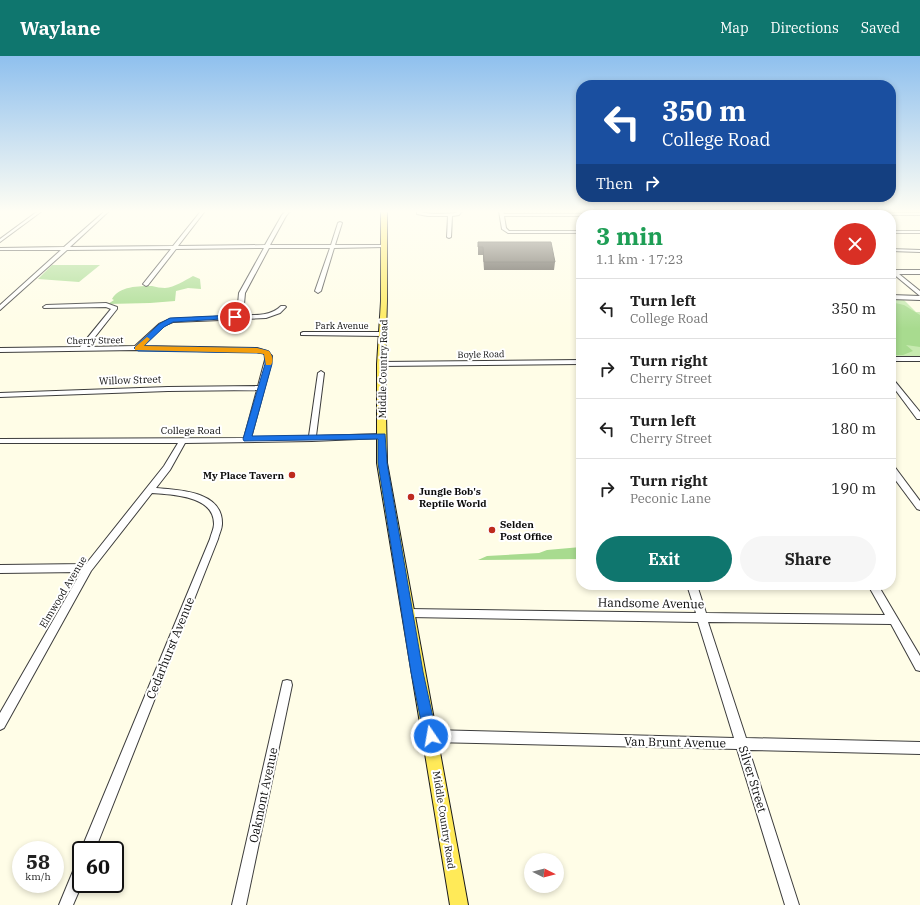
<!DOCTYPE html>
<meta charset="utf-8">
<style>
:root{--surface:#fff;--page:#f6f6f6;--text:#222;--muted:#767676;--line:#e0e0e0;--accent:#0f766e}
body{margin:0;font-family:"IBM Plex Serif",serif;background:var(--page);color:var(--text);height:100vh;display:flex;flex-direction:column;font-size:15px;white-space:nowrap}
*{box-sizing:border-box;margin:0}
p{font-size:13px;color:var(--muted)}
.icon{flex:none;width:22px;height:22px;fill:none;stroke:currentColor;stroke-width:2;stroke-linecap:round;stroke-linejoin:round}
.map{position:relative;flex:1;overflow:hidden}
.side{position:absolute;left:576px;top:154px;width:320px;height:380px;display:flex;flex-direction:column;background:var(--surface);border-radius:16px;box-shadow:0 2px 6px #0003}
.side>*{flex:none}
.hud{position:absolute;left:576px;top:24px;width:320px;height:122px;border-radius:16px;box-shadow:0 2px 6px #0003;background:#1a4fa0;color:#fff;overflow:hidden}
.needle{width:26px;rotate:96deg}
.controls{position:absolute;left:524px;top:797px;display:grid;gap:8px}
.controls a{display:grid;place-items:center;width:40px;height:40px;border-radius:50%;background:var(--surface);box-shadow:0 2px 6px #0003;font-size:20px}
.speed{position:absolute;left:12px;top:785px;display:flex;gap:8px;font-size:20px;font-weight:700;text-align:center}
.speed>*{display:grid;place-content:center;width:52px;height:52px;border-radius:50%;background:var(--surface);box-shadow:0 2px 6px #0003;line-height:1}
.speed small{font-size:10px;font-weight:400}
.speed .limit{border:2px solid #111;border-radius:6px;background:#fff;color:#111}
.pin{position:absolute;display:grid;place-items:center;width:34px;height:34px;color:#fff;margin:-17px;border:2px solid #fff;border-radius:50%;box-shadow:0 1px 4px #0007}
.me{position:absolute;width:44px;margin:-22px;rotate:348deg;stroke-linejoin:round;filter:drop-shadow(0 0 3px #0008)}
.turn{display:flex;align-items:center;gap:14px;height:84px;padding:0 20px;font-size:18px}
.turn .icon{width:52px;height:52px;stroke-width:2.5}
.turn b{display:block;font-size:28px;line-height:34px}
.then{display:flex;align-items:center;height:38px;padding:0 20px;background:#0003;gap:8px;font-size:15px}
.round{display:grid;place-items:center;flex:none;width:42px;height:42px;border-radius:21px;background:var(--page)}
.headline{display:flex;align-items:center;justify-content:space-between;height:68px;padding:0 20px}
h1{font-size:24px;font-weight:700;line-height:30px;color:#1e9e55}
.primary-button{display:flex;gap:8px;margin-top:auto;padding:8px 20px}
.primary-button a{flex:1;height:46px;border-radius:24px;background:var(--accent);color:#fff;font-size:16px;font-weight:700;line-height:46px;text-align:center}
.primary-button a+a{background:var(--page);color:var(--text)}
ul{padding:0;list-style:none}
li{display:flex;align-items:center;gap:12px;height:60px;padding:0 20px;border-top:1px solid var(--line)}
li div{flex:1}
li b{display:block;font-size:15px}
li em{font-style:normal}
header{display:flex;align-items:center;gap:24px;box-sizing:border-box;height:56px;padding:0 20px;background:var(--accent);color:#fff}
header strong{font-size:19px}
nav{display:flex;gap:22px;margin-inline-start:auto;font-size:14px}
.map>svg:first-child{display:block}
</style>
<header>
<strong>Waylane</strong>
<nav><a>Map</a><a>Directions</a><a>Saved</a></nav>
</header>
<div class="map">
<svg width="920" height="849" viewBox="0 0 920 849">
<rect width="100%" height="100%" fill="#fffde7"/>
<polygon fill="#c7eab0" points="902,242 916,256 920,256 920,300 891,300 891,243"/>
<g fill="#a8db8f">
<polygon points="52,209 100,209 79,226 38,223"/>
<path d="M193,220L200,223L201,233L188,232L176,235L175,245L150,247L108,248L114,244L112,243C119,230 139,230 152,230C156,231 161,232 165,232C175,231 184,225 193,220Z"/>
<polygon points="891,246 904,249 920,259 920,291 906,289 913,295 903,299 891,299"/>
<polygon points="581,491 581,503 478,504 487,500 539,497 547,494"/>
</g>
<g fill="none" stroke-linecap="round" stroke-linejoin="round">
<defs>
<g id="minor">
<polygon points="38,155 42,155 0,186 0,183"/>
<path d="M105,155H109L70,191L173,190L201,155H205L178,190L265,189L282,159L286,155H290L286,160L270,189H331L338,167L340,166L342,167L335,189H386V190L384,191L334,192L321,235L318,237L315,235L330,192H269L245,237L244,248L239,259C253,259 270,261 281,250H285L286,251L280,257L266,262L173,266L163,270L142,290L257,292L267,295L272,300L271,308L251,382L309,380L318,317L321,315L324,317L316,380L382,378L386,380L382,382L312,385L185,387L170,414L156,432C179,434 223,435 222,468C222,473 219,478 218,483L95,794H81L210,483C211,478 214,473 214,468C214,439 172,439 152,437L91,515L4,672L0,674V657L81,516L0,517V509L86,508L164,410L178,387H0V383L244,382L257,334L168,335L0,341V337L168,331L258,330L266,300L263,297L257,296L137,294L0,296V292L80,291L111,253L106,251L44,252L43,251L46,249L106,247L117,251V253L87,291L135,290L159,268L170,263L233,260L238,248L239,237L264,192L176,193L148,229L146,230L143,228L171,193L67,194L0,254V249L61,194H0V192L64,191Z"/>
<path d="M417,155H421V156C432,159 444,158 456,157L458,155H462L459,159L452,160L451,181L449,182L447,181L448,160H428L417,158Z"/>
<polygon points="499,155 503,155 504,158 920,157 920,159 581,159 581,160 504,160 506,172 509,175 581,175 581,177 508,177 502,173"/>
<rect x="891" y="175" width="29" height="2"/>
<polygon points="891,193 920,194 920,196 891,195"/>
<polygon points="891,211 896,214 920,214 920,218 899,218 920,235 920,240 891,216"/>
<polygon points="891,239 920,240 920,244 891,243"/>
<polygon points="303,276 382,276 385,278 382,280 301,279 301,277"/>
<rect x="891" y="301" width="29" height="4"/>
<polygon points="581,304 581,308 381,310 378,308 381,306"/>
<polygon points="891,322 893,323 920,356 920,363 917,363 891,328"/>
<polygon points="891,409 894,410 920,445 920,454 917,453 891,418"/>
<polygon points="687,529 697,529 706,557 885,559 868,529 878,529 920,600 920,615 916,614 891,568 708,566 746,682 920,686 920,698 749,694 799,849 785,849 737,693 431,686 427,684 425,680 427,676 431,674 734,682 698,566 409,561 406,560 404,557 406,554 409,553 696,557"/>
<polygon points="287,624 291,625 292,629 246,849 232,849 282,629 283,625"/>
<polygon points="81,806 82,828 73,849 59,849 76,808"/>
</g>
<polygon id="major" points="381,155 387,155 387,245 385,308 387,407 468,849 450,849 377,407 377,308 381,245"/>
</defs>
<use href="#minor" stroke="#3d3d3d" stroke-width="2"/>
<use href="#major" stroke="#1b1b1b" stroke-width="2"/>
<use href="#minor" fill="#fff" fill-rule="evenodd"/>
<use href="#major" fill="#ffea58" fill-rule="evenodd"/>
</g>
<polygon fill="#47423c" points="478,186 555,206 554,214 484,214 483,199 478,199"/>
<polygon fill="#534d46" stroke="#3a3631" points="478,186 551,186 555,206 484,206 483,191 478,191"/>
<linearGradient id="sky" x2="0" y2="1"><stop stop-color="#8fc0ee"/><stop offset="0.57" stop-color="#fffef4"/><stop offset="1" stop-color="#fffef4" stop-opacity="0"/></linearGradient>
<rect width="920" height="273" fill="url(#sky)"/>
<polygon fill="#1a73e8" stroke="#114b97" points="235,259 238,260 238,262 173,266 164,271 144,290 257,292 269,295 272,300 272,308 252,380 385,378 387,407 423,616 437,680 435,685 431,687 426,685 424,680 411,616 378,407 378,383 244,385 243,383 265,308 264,298 257,297 138,295 134,292 159,268 170,262"/>
<path fill="#f59e0b" d="M147,281L150,283L144,290L257,292L269,295C272,299 274,304 271,309H266L264,298L257,297L135,294V291Z"/>
<g fill="#be2a1e" stroke="#fff" stroke-width="1.5">
<circle cx="292" cy="419" r="4"/>
<circle cx="411" cy="441" r="4"/>
<circle cx="492" cy="474" r="4"/>
</g>
<g text-anchor="middle" dominant-baseline="central" stroke-width="4" stroke-linejoin="round" paint-order="stroke">
<g font-size="9" fill="#0a0a0a" stroke="#fff">
<text x="342" y="269">Park Avenue</text>
<text transform="translate(95 284) rotate(-1)">Cherry Street</text>
<text transform="translate(481 298) rotate(-1)">Boyle Road</text>
</g>
<g font-size="10" fill="#0a0a0a" stroke="#fff">
<text transform="translate(383 313) rotate(-89)">Middle Country Road</text>
<text transform="translate(130 324) rotate(-2)">Willow Street</text>
<text x="191" y="374">College Road</text>
<text transform="translate(63 536) rotate(-59)">Elmwood Avenue</text>
<text transform="translate(444 764) rotate(81)">Middle Country Road</text>
</g>
<g font-size="10" font-weight="bold" fill="#0a0a0a" stroke="#fff" text-anchor="start">
<text x="284" y="419" text-anchor="end">My Place Tavern</text>
<text x="419" y="435">Jungle Bob's<tspan x="419" dy="12">Reptile World</tspan></text>
<text x="500" y="468">Selden<tspan x="500" dy="12">Post Office</tspan></text>
</g>
<g font-size="12" fill="#0a0a0a" stroke="#fff">
<text transform="translate(651 547) rotate(1)">Handsome Avenue</text>
<text transform="translate(170 592) rotate(-68)">Cedarhurst Avenue</text>
<text transform="translate(675 686) rotate(1)">Van Brunt Avenue</text>
<text transform="translate(753 723) rotate(73)">Silver Street</text>
<text transform="translate(263 739) rotate(-78)">Oakmont Avenue</text>
</g>
</g>
</svg>
<div class="controls">
<a><svg class="needle" viewBox="-14 -14 28 28"><path d="M0-13l5 13h-10z" fill="#e53935"/><path d="M0 13l5-13h-10z" fill="#767676"/></svg></a>
</div>
<div class="speed"><div>58<small>km/h</small></div><div class="limit">60</div></div>
<div class="pin" style="left:235px;top:261px;background:#d93025"><svg class="icon" aria-label="arrive" viewBox="0 0 24 24"><path d="M6 21V4h12l-3 4 3 4H6"/></svg></div>
<svg class="me" style="left:431px;top:680px" viewBox="-20 -20 40 40"><circle r="17" fill="#1a73e8" stroke="#fff" stroke-width="3"/><path d="M0-11L8 9 0 5-8 9z" fill="#fff"/></svg>
<div class="hud">
<div class="turn"><svg class="icon" aria-label="left" viewBox="0 0 24 24"><path d="M17 20v-9H6M10 6l-5 5 5 5"/></svg><div><b>350 m</b>College Road</div></div>
<div class="then">Then<svg class="icon" aria-label="right" viewBox="0 0 24 24"><path d="M7 20v-9h11M14 6l5 5-5 5"/></svg></div>
</div>
<section class="side">
<div class="headline"><div><h1>3 min</h1><p>1.1 km · 17:23</p></div><a class="round" style="background:#d93025;color:#fff"><svg class="icon" aria-label="close" viewBox="0 0 24 24"><path d="M6 6l12 12M18 6L6 18"/></svg></a></div>
<ul>
<li><svg class="icon" aria-label="left" viewBox="0 0 24 24"><path d="M17 20v-9H6M10 6l-5 5 5 5"/></svg><div><b>Turn left</b><p>College Road</p></div><em>350 m</em></li>
<li><svg class="icon" aria-label="right" viewBox="0 0 24 24"><path d="M7 20v-9h11M14 6l5 5-5 5"/></svg><div><b>Turn right</b><p>Cherry Street</p></div><em>160 m</em></li>
<li><svg class="icon" aria-label="left" viewBox="0 0 24 24"><path d="M17 20v-9H6M10 6l-5 5 5 5"/></svg><div><b>Turn left</b><p>Cherry Street</p></div><em>180 m</em></li>
<li><svg class="icon" aria-label="right" viewBox="0 0 24 24"><path d="M7 20v-9h11M14 6l5 5-5 5"/></svg><div><b>Turn right</b><p>Peconic Lane</p></div><em>190 m</em></li>
</ul>
<div class="primary-button"><a>Exit</a><a>Share</a></div>
</section>
</div>
